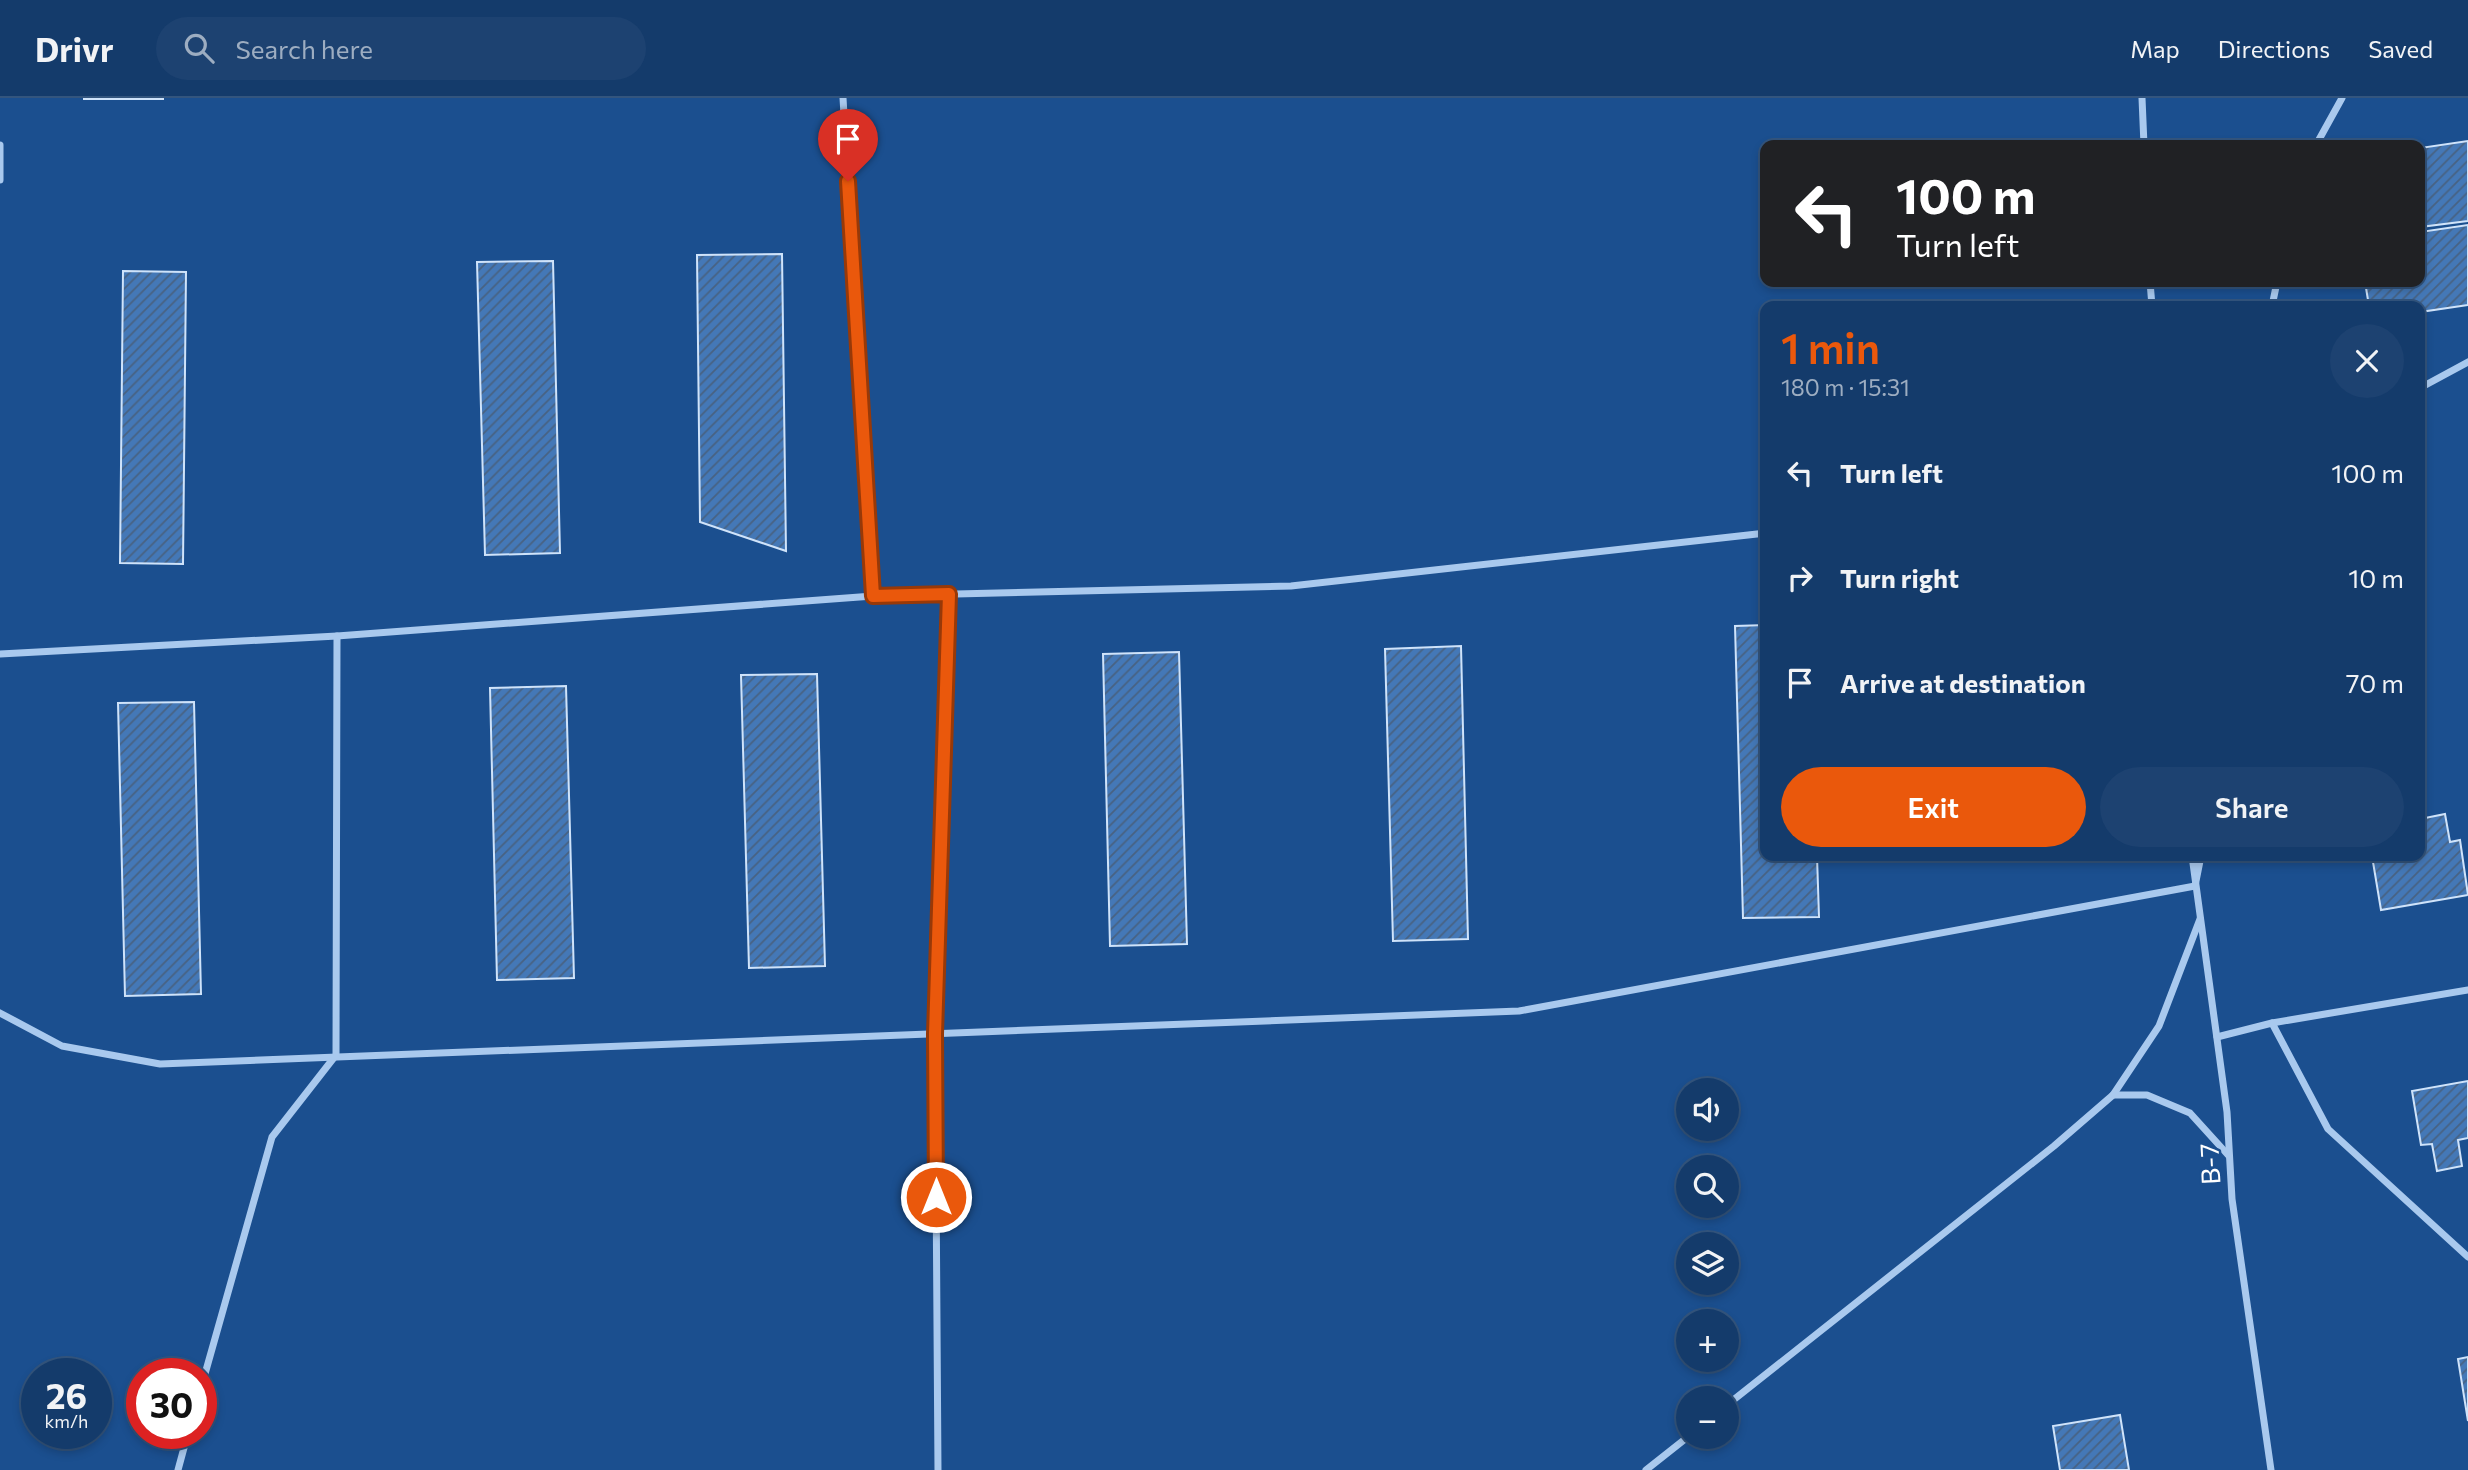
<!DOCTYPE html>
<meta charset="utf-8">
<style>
:root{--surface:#143b6b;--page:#1d4271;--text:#f1f3f6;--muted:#9dadc1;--line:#33557e;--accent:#ea580c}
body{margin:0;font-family:Commissioner,sans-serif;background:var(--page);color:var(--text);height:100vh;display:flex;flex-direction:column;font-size:26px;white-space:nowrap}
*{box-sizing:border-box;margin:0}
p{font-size:23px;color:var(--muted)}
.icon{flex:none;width:38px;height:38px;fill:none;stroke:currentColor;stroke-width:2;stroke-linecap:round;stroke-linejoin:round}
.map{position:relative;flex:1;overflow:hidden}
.panel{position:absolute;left:1760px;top:203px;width:665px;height:560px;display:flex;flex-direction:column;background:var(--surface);border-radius:14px;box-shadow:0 4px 10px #0003,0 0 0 2px var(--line)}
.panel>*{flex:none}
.top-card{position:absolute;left:1760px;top:42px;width:665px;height:147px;border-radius:14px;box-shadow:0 4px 10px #0003,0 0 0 2px var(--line);background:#202124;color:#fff;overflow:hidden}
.buttons{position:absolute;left:1676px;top:980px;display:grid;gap:14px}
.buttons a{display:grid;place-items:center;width:63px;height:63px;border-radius:50%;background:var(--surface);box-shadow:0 4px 10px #0003,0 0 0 2px var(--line);font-size:35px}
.speed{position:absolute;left:21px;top:1260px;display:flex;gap:14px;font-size:35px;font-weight:700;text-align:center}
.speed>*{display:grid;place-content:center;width:91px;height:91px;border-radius:50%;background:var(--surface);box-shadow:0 4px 10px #0003,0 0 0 2px var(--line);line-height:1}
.speed small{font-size:18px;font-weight:400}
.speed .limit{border:10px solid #d22;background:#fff;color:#111}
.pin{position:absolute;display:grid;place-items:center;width:60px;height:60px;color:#fff;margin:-72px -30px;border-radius:50% 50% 50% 0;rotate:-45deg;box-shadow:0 0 7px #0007}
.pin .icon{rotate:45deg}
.me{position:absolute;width:77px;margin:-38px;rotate:0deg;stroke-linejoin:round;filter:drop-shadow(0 0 5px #0008)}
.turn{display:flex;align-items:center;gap:24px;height:147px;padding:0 21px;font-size:32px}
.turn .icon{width:91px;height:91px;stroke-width:2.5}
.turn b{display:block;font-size:49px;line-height:60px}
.round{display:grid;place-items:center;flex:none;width:74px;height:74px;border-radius:37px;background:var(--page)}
.headline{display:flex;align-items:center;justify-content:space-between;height:119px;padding:0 21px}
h1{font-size:42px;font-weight:600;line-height:52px;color:var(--accent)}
.action{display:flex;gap:14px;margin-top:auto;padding:14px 21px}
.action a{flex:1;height:80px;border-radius:42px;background:var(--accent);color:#fff;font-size:28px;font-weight:600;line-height:80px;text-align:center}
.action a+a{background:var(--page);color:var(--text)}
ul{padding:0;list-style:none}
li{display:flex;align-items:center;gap:21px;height:105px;padding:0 21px}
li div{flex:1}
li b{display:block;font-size:26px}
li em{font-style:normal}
header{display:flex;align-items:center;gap:42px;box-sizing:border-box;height:98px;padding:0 35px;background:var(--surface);border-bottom:2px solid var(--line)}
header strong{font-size:33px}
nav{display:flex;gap:38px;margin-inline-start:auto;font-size:24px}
.search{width:490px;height:63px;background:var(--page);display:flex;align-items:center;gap:18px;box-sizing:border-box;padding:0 24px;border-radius:38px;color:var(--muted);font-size:26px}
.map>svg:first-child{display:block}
</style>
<header>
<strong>Drivr</strong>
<div class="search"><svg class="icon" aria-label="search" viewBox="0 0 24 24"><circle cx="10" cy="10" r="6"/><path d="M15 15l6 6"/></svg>Search here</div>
<nav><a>Map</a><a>Directions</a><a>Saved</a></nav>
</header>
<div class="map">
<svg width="2468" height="1372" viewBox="0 0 2468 1372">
<defs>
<pattern id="building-hatch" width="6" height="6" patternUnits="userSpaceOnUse" patternTransform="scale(1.75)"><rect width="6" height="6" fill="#4478b7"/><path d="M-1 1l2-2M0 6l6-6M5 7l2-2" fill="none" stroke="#486282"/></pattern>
</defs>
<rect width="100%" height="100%" fill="#1b4f8f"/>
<g fill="url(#building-hatch)" stroke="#cfe3fa" stroke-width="2">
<rect x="84" y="0" width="79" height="1"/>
<polygon points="2468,43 2468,123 2420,129 2420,50"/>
<polygon points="2468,127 2468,207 2420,214 2420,208 2369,208 2365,184 2420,184 2420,134"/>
<polygon points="782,156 786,453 700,424 697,157"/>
<polygon points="553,163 560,455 485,457 477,164"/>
<polygon points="123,173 186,174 183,466 120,465"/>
<polygon points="1766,527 1766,758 1817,758 1819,819 1743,820 1735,528"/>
<polygon points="1461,548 1468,841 1393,843 1385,551"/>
<polygon points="1179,554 1187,846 1110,848 1103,556"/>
<polygon points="817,576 825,868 749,870 741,577"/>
<polygon points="566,588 574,880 497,882 490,590"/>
<polygon points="194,604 201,896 125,898 118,605"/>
<polygon points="2445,716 2450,744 2460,742 2468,797 2381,812 2372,758 2420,758 2420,748 2423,747 2420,721"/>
<polygon points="2468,983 2468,1040 2458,1042 2462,1068 2437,1073 2432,1046 2421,1047 2412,993"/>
<polygon points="2468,1259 2468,1323 2458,1261"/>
<polygon points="2120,1317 2129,1372 2060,1372 2053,1328"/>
</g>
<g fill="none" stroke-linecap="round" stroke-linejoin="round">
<g stroke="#a9c9ee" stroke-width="7">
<polyline points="843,0 873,498"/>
<polyline points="2142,0 2144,47"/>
<polyline points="0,47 0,82"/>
<polyline points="2316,47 2342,0"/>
<polyline points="2150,184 2152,208"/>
<polyline points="2272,208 2277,184"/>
<polyline points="2420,290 2468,264"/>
<polyline points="0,556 337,538 873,498 1291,488 1766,435"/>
<polyline points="2192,758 2227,1014 2232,1101 2271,1372"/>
<polyline points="0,915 62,948 160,966 1519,913 2195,788 2201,758"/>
<polyline points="2272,925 2328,1031 2468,1159"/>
<polyline points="2217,939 2272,925 2468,892"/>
<polyline points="2113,997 2147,997 2190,1015 2229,1058"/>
<polyline points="201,1290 272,1039 336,957 337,538"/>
<polyline points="1727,1307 2054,1048 2113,997 2159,928 2200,821"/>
<polyline points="178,1372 188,1335"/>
<polyline points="938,1372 935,935 949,497"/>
<polyline points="1646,1372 1689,1338"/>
</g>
</g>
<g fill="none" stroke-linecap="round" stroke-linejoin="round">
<defs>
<polyline id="route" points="848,83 873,498 949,496 935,936 936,1099"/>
</defs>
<use href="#route" stroke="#983908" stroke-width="18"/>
<use href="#route" stroke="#ea580c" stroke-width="12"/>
</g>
<g text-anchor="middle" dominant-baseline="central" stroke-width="5" stroke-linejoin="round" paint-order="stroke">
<g font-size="26" fill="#fff" stroke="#1b4f8f">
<text transform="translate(2209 1066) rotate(-93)">B-7</text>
</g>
</g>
</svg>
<div class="buttons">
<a><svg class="icon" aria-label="sound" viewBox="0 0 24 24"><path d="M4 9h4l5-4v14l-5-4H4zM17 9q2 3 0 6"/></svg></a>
<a><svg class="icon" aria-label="search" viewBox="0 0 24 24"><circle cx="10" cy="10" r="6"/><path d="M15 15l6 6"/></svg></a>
<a><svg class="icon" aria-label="layers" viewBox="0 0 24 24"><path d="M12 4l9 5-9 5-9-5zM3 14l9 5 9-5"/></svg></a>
<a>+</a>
<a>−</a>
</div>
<div class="speed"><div>26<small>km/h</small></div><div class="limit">30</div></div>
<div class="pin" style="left:848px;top:83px;background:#d93025"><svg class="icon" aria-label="arrive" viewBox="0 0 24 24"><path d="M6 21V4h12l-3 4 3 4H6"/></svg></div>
<svg class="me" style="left:936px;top:1099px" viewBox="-20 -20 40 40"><circle r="17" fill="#ea580c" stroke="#fff" stroke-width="3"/><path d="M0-11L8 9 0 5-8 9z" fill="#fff"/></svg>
<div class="top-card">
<div class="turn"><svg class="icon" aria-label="left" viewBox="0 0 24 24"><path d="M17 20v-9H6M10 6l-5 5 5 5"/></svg><div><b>100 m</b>Turn left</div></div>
</div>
<section class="panel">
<div class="headline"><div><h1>1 min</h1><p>180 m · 15:31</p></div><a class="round"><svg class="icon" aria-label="close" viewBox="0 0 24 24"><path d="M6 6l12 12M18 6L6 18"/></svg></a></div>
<ul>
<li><svg class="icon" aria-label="left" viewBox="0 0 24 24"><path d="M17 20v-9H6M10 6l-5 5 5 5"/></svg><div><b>Turn left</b></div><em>100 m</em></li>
<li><svg class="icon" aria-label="right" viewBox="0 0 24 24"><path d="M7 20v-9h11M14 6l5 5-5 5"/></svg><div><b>Turn right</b></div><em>10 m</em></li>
<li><svg class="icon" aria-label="arrive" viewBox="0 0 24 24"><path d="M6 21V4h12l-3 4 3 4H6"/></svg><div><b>Arrive at destination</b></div><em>70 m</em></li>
</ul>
<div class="action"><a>Exit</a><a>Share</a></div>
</section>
</div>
